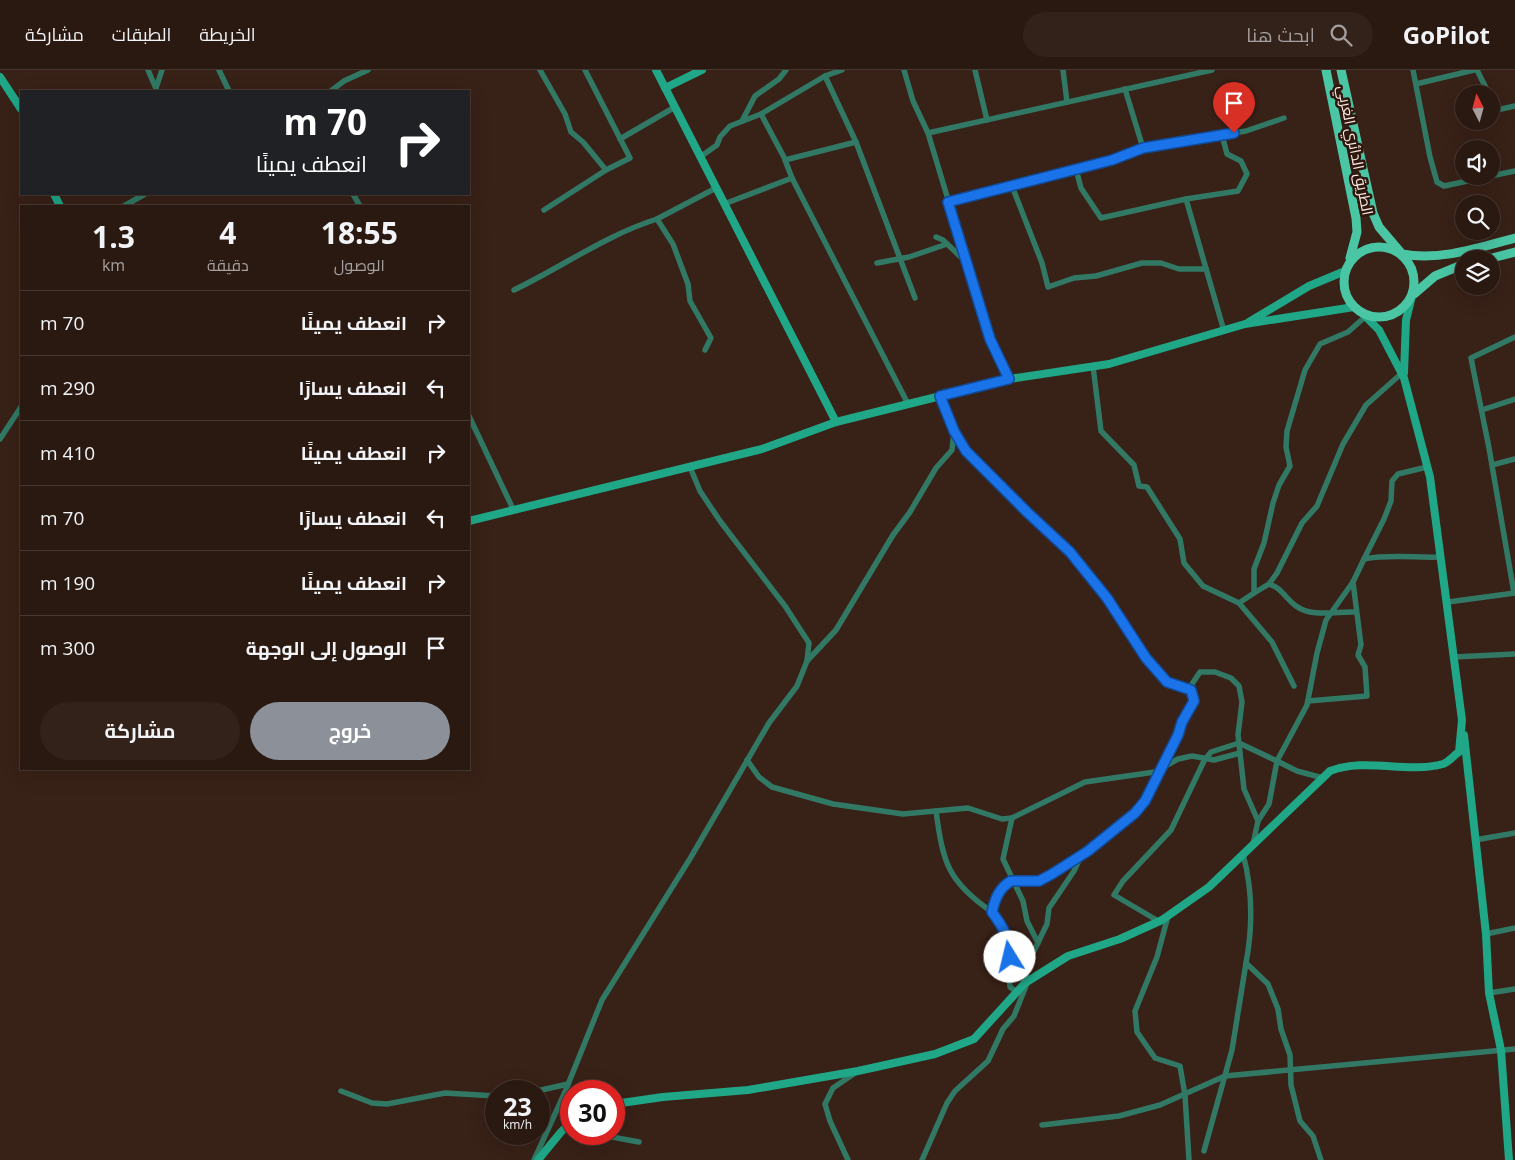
<!DOCTYPE html>
<html lang="ar">
<meta charset="utf-8">
<style>
:root{--surface:#2a1911;--page:#32221a;--text:#f1f3f6;--muted:#a5a09f;--line:#463831;--accent:#8c9099}
body{margin:0;font-family:"Open Sans",Cairo,sans-serif;background:var(--page);color:var(--text);direction:rtl;height:100vh;display:flex;flex-direction:column;font-size:19px;white-space:nowrap}
*{box-sizing:border-box;margin:0}
p{font-size:16px;color:var(--muted)}
.icon{flex:none;width:28px;height:28px;fill:none;stroke:currentColor;stroke-width:2;stroke-linecap:round;stroke-linejoin:round}
.map{position:relative;flex:1;overflow:hidden;direction:ltr}
.sheet{position:absolute;left:20px;top:135px;width:450px;height:565px;display:flex;flex-direction:column;background:var(--surface);border-radius:0px;box-shadow:0 5px 20px #0002,0 0 0 1px var(--line);direction:rtl}
.sheet>*{flex:none}
.guide{position:absolute;left:20px;top:20px;width:450px;height:105px;border-radius:0px;box-shadow:0 5px 20px #0002,0 0 0 1px var(--line);direction:rtl;background:#202124;color:#fff;overflow:hidden}
.needle{width:32px;rotate:354deg}
.tools{position:absolute;left:1455px;top:15px;display:grid;gap:10px}
.tools a{display:grid;place-items:center;width:45px;height:45px;border-radius:50%;background:var(--surface);box-shadow:0 5px 20px #0002,0 0 0 1px var(--line);font-size:25px}
.speed{position:absolute;left:485px;top:1010px;display:flex;gap:10px;font-size:25px;font-weight:700;text-align:center}
.speed>*{display:grid;place-content:center;width:65px;height:65px;border-radius:50%;background:var(--surface);box-shadow:0 5px 20px #0002,0 0 0 1px var(--line);line-height:1}
.speed small{font-size:12px;font-weight:400}
.speed .limit{border:8px solid #d22;background:#fff;color:#111}
.pin{position:absolute;display:grid;place-items:center;width:42px;height:42px;color:#fff;margin:-51px -21px;border-radius:50% 50% 50% 0;rotate:-45deg;box-shadow:0 0 5px #0007}
.pin .icon{rotate:45deg}
.me{position:absolute;width:55px;margin:-28px;rotate:351deg;stroke-linejoin:round;filter:drop-shadow(0 0 4px #0008)}
.turn{display:flex;align-items:center;gap:18px;height:105px;padding:0 20px;font-size:22px}
.turn .icon{width:65px;height:65px;stroke-width:2.5}
.turn b{display:block;font-size:35px;line-height:42px}
.eta{display:flex;justify-content:space-evenly;align-items:center;height:85px;text-align:center}
.eta b{font-size:30px;font-weight:700;line-height:35px}
.button{display:flex;gap:10px;margin-top:auto;padding:10px 20px}
.button a{flex:1;height:58px;border-radius:30px;background:var(--accent);color:#fff;font-size:20px;font-weight:700;line-height:58px;text-align:center}
.button a+a{background:var(--page);color:var(--text)}
ul{padding:0;list-style:none}
li{display:flex;align-items:center;gap:15px;height:65px;padding:0 20px;border-top:1px solid var(--line)}
li div{flex:1}
li b{display:block;font-size:19px}
li em{font-style:normal}
header{display:flex;align-items:center;gap:30px;box-sizing:border-box;height:70px;padding:0 25px;background:var(--surface);border-bottom:1px solid var(--line)}
header strong{font-size:24px}
nav{display:flex;gap:28px;margin-inline-start:auto;font-size:18px}
.search{width:350px;height:45px;background:var(--page);display:flex;align-items:center;gap:12px;box-sizing:border-box;padding:0 18px;border-radius:28px;color:var(--muted);font-size:19px}
.map>svg:first-child{display:block}
</style>
<header>
<strong>GoPilot</strong>
<div class="search"><svg class="icon" aria-label="search" viewBox="0 0 24 24"><circle cx="10" cy="10" r="6"/><path d="M15 15l6 6"/></svg>ابحث هنا</div>
<nav><a>الخريطة</a><a>الطبقات</a><a>مشاركة</a></nav>
</header>
<div class="map">
<svg width="1515" height="1090" viewBox="0 0 1515 1090">
<rect width="100%" height="100%" fill="#382117"/>
<g fill="none" stroke-linecap="round" stroke-linejoin="round">
<g stroke="#317965" stroke-width="5.5">
<polyline points="148,0 157,21"/>
<polyline points="219,0 229,21"/>
<polyline points="540,0 565,44 571,62 583,72 606,100"/>
<polyline points="904,0 913,31 928,63 990,269 1009,309"/>
<polyline points="975,0 987,50"/>
<polyline points="1063,0 1067,32"/>
<polyline points="1413,0 1430,87 1437,112 1444,116 1491,106"/>
<polyline points="1477,0 1489,24"/>
<polyline points="1416,14 1474,0"/>
<polyline points="156,18 162,0"/>
<polyline points="1125,19 1143,78"/>
<polyline points="331,21 344,11 368,0"/>
<polyline points="1491,29 1497,40 1515,36"/>
<polyline points="742,51 755,26 779,9 786,0"/>
<polyline points="928,63 1212,0"/>
<polyline points="620,69 675,37"/>
<polyline points="856,72 915,228"/>
<polyline points="700,87 717,75 720,67 730,56 761,44"/>
<polyline points="786,91 761,44 825,6"/>
<polyline points="1076,99 1081,118 1101,148 1186,129 1224,261"/>
<polyline points="1491,106 1515,101"/>
<polyline points="792,108 908,334"/>
<polyline points="1012,116 1042,193 1048,217 1074,208 1096,206 1142,193 1161,193 1179,199 1206,199"/>
<polyline points="353,124 360,136"/>
<polyline points="1186,129 1238,121 1247,104 1241,91 1227,84 1222,65"/>
<polyline points="948,132 1112,90 1143,78 1246,61 1284,48"/>
<polyline points="724,134 792,108 785,90 856,72 825,6 842,0"/>
<polyline points="124,136 145,124"/>
<polyline points="544,140 606,100 630,88 585,0"/>
<polyline points="936,167 943,170 965,191"/>
<polyline points="877,193 909,187 947,174"/>
<path d="M514,220C562,197 606,165 657,149"/>
<polyline points="705,280 711,268 690,231 688,214 673,174 657,149 716,118"/>
<polyline points="1093,296 1101,361 1134,395 1139,416 1147,417 1180,469 1184,493 1203,516 1239,533 1272,572 1294,616"/>
<polyline points="1482,340 1515,329"/>
<polyline points="469,346 513,439"/>
<polyline points="954,361 966,381 1070,482 1107,528 1146,588 1167,611 1191,620"/>
<polyline points="0,369 21,337"/>
<polyline points="1492,395 1515,389"/>
<polyline points="1364,489 1384,449 1391,431 1392,411 1398,404 1427,397"/>
<path d="M1269,514C1282,518 1285,528 1296,536C1312,548 1337,541 1355,542"/>
<polyline points="1254,523 1269,514 1277,503 1302,453 1317,436 1343,374 1366,335 1402,303"/>
<polyline points="1514,523 1489,378 1471,288 1515,267"/>
<polyline points="1448,532 1515,523"/>
<polyline points="1239,533 1254,523 1254,499 1264,473 1273,433 1279,415 1290,396 1286,377 1287,361 1305,300 1320,274 1348,262 1366,246"/>
<polyline points="1454,587 1515,584"/>
<polyline points="807,591 836,560 893,465 910,442 936,398 952,380 954,361 940,326"/>
<polyline points="1308,631 1367,626 1365,597 1358,585 1361,575 1353,512"/>
<polyline points="747,690 759,707 772,717 833,734 903,744 968,738 1002,749 1012,748"/>
<path d="M936,741C943,792 947,811 992,842"/>
<polyline points="1258,751 1269,734 1277,691 1297,701 1323,708"/>
<polyline points="1475,770 1515,763"/>
<path d="M1243,784C1253,821 1253,856 1246,893L1268,914L1278,939L1281,959L1290,985L1291,1015L1300,1051L1313,1066L1321,1090"/>
<polyline points="1168,846 1157,887 1135,941 1137,962 1155,988 1180,996 1185,1025 1189,1090"/>
<path d="M1160,852L1114,825L1123,811L1171,760L1204,691L1211,682L1239,673L1277,691L1307,635L1317,583L1326,550L1353,512L1364,489C1390,484 1415,488 1441,487"/>
<polyline points="1486,864 1515,858"/>
<polyline points="1038,873 1027,851 1023,831 1003,789 1012,748 1085,712 1155,702 1178,689 1192,686 1214,690 1240,683"/>
<polyline points="1017,922 1010,917 1008,898 1010,873 1005,860 992,842 994,830 1005,814 1011,811 1039,811 1052,804 1088,781 1135,743 1145,731 1178,665 1182,652 1191,640 1194,631 1190,617 1200,602 1215,602 1231,608 1239,616 1242,632 1238,665 1244,719 1258,751 1253,774"/>
<polyline points="1489,923 1515,919"/>
<polyline points="341,1021 372,1033 387,1034 445,1023 496,1026"/>
<polyline points="537,1021 568,1014"/>
<polyline points="1042,1055 1119,1046 1160,1035 1225,1006 1515,979"/>
<polyline points="596,1064 639,1072"/>
<polyline points="1204,1081 1232,980 1246,893"/>
<polyline points="534,1090 565,1022 602,930 691,787 769,653 797,616 807,591 809,573 785,536 720,451 700,421 690,397"/>
<polyline points="848,1090 830,1051 825,1034 833,1018 855,1003"/>
<polyline points="922,1090 947,1033 955,1021 988,991 1003,959 1014,946 1028,911 1026,904 1033,883 1047,854 1049,838 1074,801 1082,784"/>
</g>
<g stroke="#1fa787" stroke-width="8">
<polyline points="656,0 836,352"/>
<polyline points="0,7 21,39"/>
<polyline points="665,18 702,0"/>
<polyline points="54,124 60,136"/>
<polyline points="1249,252 1309,216 1345,201"/>
<polyline points="1404,303 1406,250 1412,226"/>
<polyline points="469,451 762,379 836,352 1009,309 1109,294 1245,254 1354,237"/>
<polyline points="1464,665 1486,864 1489,923 1501,980 1509,1090"/>
<path d="M614,1034L663,1027L748,1020L858,1001L935,984L974,969L1025,913L1068,886L1120,869L1162,850L1209,817L1330,701C1366,687 1406,704 1443,694C1449,692 1454,685 1459,682L1462,650L1430,407L1404,308L1379,260L1363,244"/>
<polyline points="538,1090 561,1062 571,1052"/>
</g>
<g stroke="#4ac6a4" stroke-width="9">
<polyline points="1326,0 1356,148 1357,162 1350,188"/>
<path d="M1341,0L1373,143L1379,157L1402,184C1440,191 1478,178 1515,168"/>
<circle cx="1379" cy="212" r="35"/>
<polyline points="1488,189 1515,182"/>
<polyline points="1414,224 1435,206 1464,194"/>
</g>
</g>
<g fill="none" stroke-linecap="round" stroke-linejoin="round">
<defs>
<path id="route" d="M1010,887C1010,868 1003,857 992,842C995,829 999,818 1011,811H1039L1052,804L1088,781L1135,743L1145,731L1178,665L1182,652L1194,631L1191,620L1167,612L1146,588L1107,528L1070,482L1027,442L966,381L954,361L940,326L1009,309L990,269L948,132L1112,90L1143,78L1234,63"/>
</defs>
<use href="#route" stroke="#114b97" stroke-width="12"/>
<use href="#route" stroke="#1a73e8" stroke-width="9"/>
</g>
<g text-anchor="middle" dominant-baseline="central" stroke-width="5" stroke-linejoin="round" paint-order="stroke">
<g font-size="15" fill="#fcebe4" stroke="#2e170e">
<text transform="translate(1356 80) rotate(79)">الطريق الدائري الغربي</text>
</g>
</g>
</svg>
<div class="tools">
<a><svg class="needle" viewBox="-14 -14 28 28"><path d="M0-13l5 13h-10z" fill="#e53935"/><path d="M0 13l5-13h-10z" fill="#a5a09f"/></svg></a>
<a><svg class="icon" aria-label="sound" viewBox="0 0 24 24"><path d="M4 9h4l5-4v14l-5-4H4zM17 9q2 3 0 6"/></svg></a>
<a><svg class="icon" aria-label="search" viewBox="0 0 24 24"><circle cx="10" cy="10" r="6"/><path d="M15 15l6 6"/></svg></a>
<a><svg class="icon" aria-label="layers" viewBox="0 0 24 24"><path d="M12 4l9 5-9 5-9-5zM3 14l9 5 9-5"/></svg></a>
</div>
<div class="speed"><div>23<small>km/h</small></div><div class="limit">30</div></div>
<div class="pin" style="left:1234px;top:63px;background:#d93025"><svg class="icon" aria-label="arrive" viewBox="0 0 24 24"><path d="M6 21V4h12l-3 4 3 4H6"/></svg></div>
<svg class="me" style="left:1010px;top:887px" viewBox="-20 -20 40 40"><circle r="19" fill="#fff"/><path d="M0-13L10 11 0 6-10 11z" fill="#1a73e8"/></svg>
<div class="guide">
<div class="turn"><svg class="icon" aria-label="right" viewBox="0 0 24 24"><path d="M7 20v-9h11M14 6l5 5-5 5"/></svg><div><b>70 m</b>انعطف يمينًا</div></div>
</div>
<section class="sheet">
<div class="eta">
<div><b>18:55</b><p>الوصول</p></div>
<div><b>4</b><p>دقيقة</p></div>
<div><b>1.3</b><p>km</p></div>
</div>
<ul>
<li><svg class="icon" aria-label="right" viewBox="0 0 24 24"><path d="M7 20v-9h11M14 6l5 5-5 5"/></svg><div><b>انعطف يمينًا</b></div><em>70 m</em></li>
<li><svg class="icon" aria-label="left" viewBox="0 0 24 24"><path d="M17 20v-9H6M10 6l-5 5 5 5"/></svg><div><b>انعطف يسارًا</b></div><em>290 m</em></li>
<li><svg class="icon" aria-label="right" viewBox="0 0 24 24"><path d="M7 20v-9h11M14 6l5 5-5 5"/></svg><div><b>انعطف يمينًا</b></div><em>410 m</em></li>
<li><svg class="icon" aria-label="left" viewBox="0 0 24 24"><path d="M17 20v-9H6M10 6l-5 5 5 5"/></svg><div><b>انعطف يسارًا</b></div><em>70 m</em></li>
<li><svg class="icon" aria-label="right" viewBox="0 0 24 24"><path d="M7 20v-9h11M14 6l5 5-5 5"/></svg><div><b>انعطف يمينًا</b></div><em>190 m</em></li>
<li><svg class="icon" aria-label="arrive" viewBox="0 0 24 24"><path d="M6 21V4h12l-3 4 3 4H6"/></svg><div><b>الوصول إلى الوجهة</b></div><em>300 m</em></li>
</ul>
<div class="button"><a>خروج</a><a>مشاركة</a></div>
</section>
</div>
